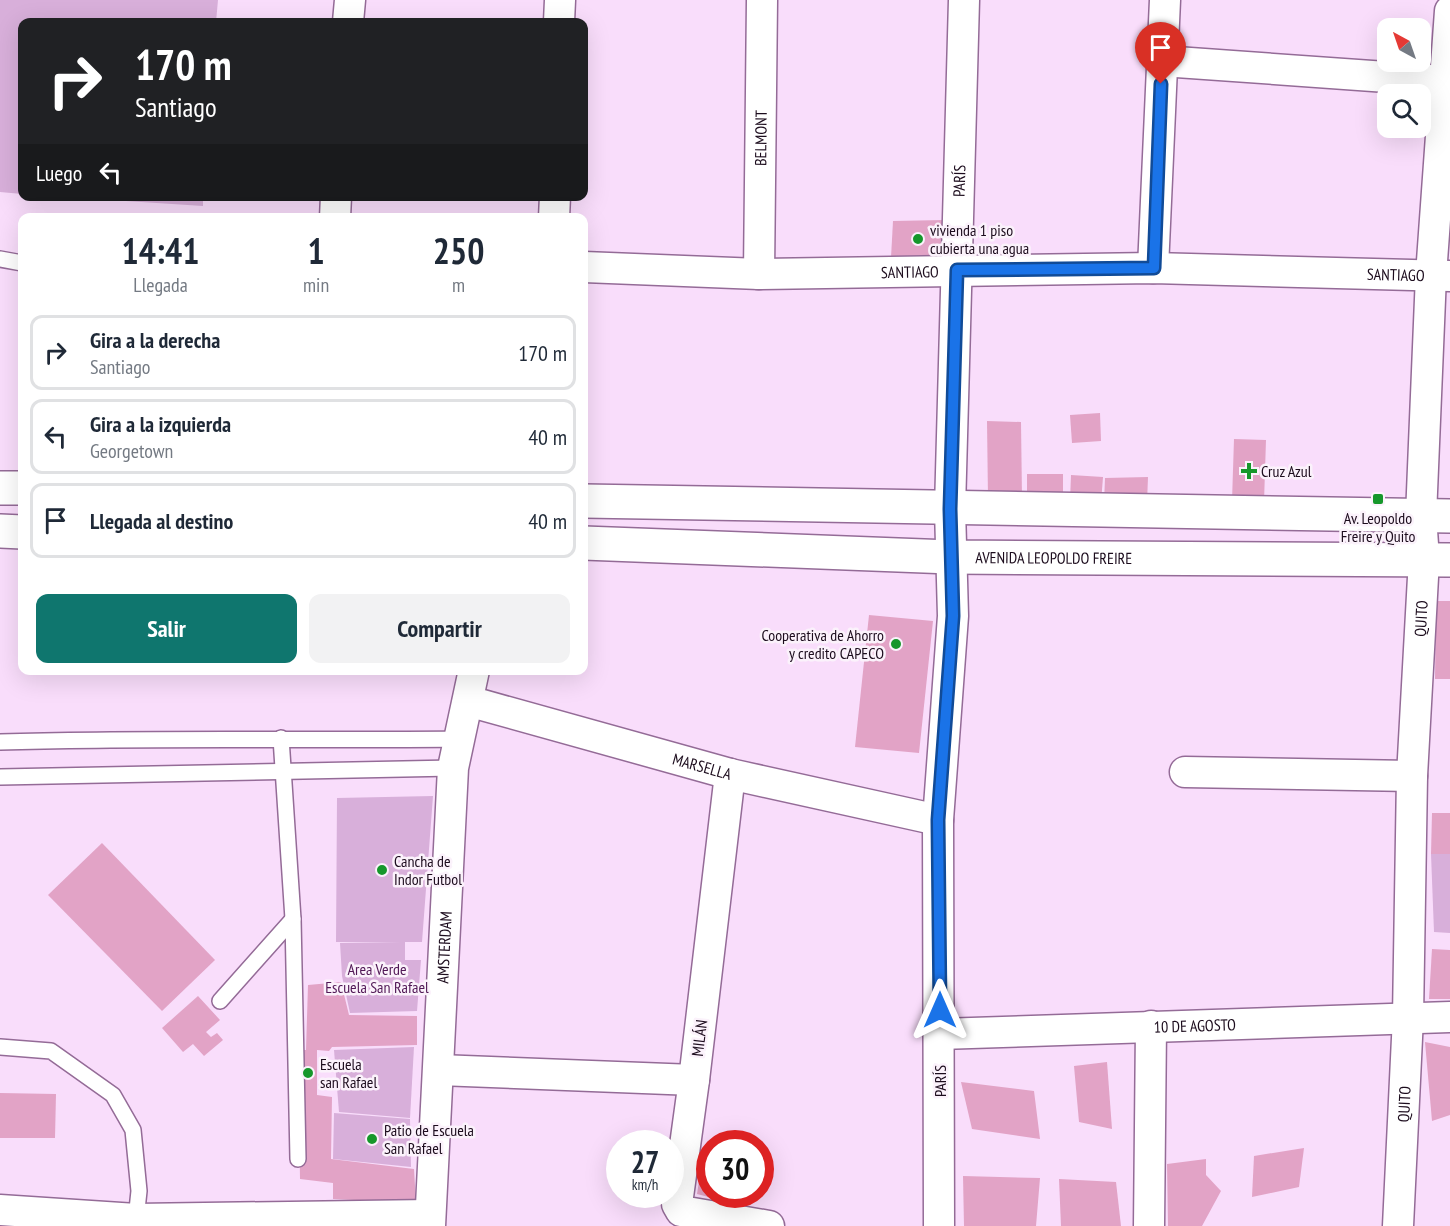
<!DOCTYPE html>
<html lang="es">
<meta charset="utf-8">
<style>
:root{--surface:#fff;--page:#f2f2f3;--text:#1f2937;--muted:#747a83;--line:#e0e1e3;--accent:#0f766e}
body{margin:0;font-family:"PT Sans Narrow",sans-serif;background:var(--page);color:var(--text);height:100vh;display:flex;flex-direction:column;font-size:22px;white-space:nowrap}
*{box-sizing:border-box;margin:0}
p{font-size:20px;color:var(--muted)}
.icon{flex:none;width:33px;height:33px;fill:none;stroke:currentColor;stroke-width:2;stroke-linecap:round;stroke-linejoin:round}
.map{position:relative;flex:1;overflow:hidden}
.drawer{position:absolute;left:18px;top:213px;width:570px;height:462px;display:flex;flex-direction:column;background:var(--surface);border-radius:12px;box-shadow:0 6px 24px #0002}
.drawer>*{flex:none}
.banner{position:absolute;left:18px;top:18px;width:570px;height:183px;border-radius:12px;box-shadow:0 6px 24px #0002;background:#202124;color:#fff;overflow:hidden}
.needle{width:39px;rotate:320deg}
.fabs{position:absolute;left:1377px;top:18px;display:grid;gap:12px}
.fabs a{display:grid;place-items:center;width:54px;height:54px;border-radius:12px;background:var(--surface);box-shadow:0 6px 24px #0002;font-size:30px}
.speed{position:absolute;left:606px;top:1130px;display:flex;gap:12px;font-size:30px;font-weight:700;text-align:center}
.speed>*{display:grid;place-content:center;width:78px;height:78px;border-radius:50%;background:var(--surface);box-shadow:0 6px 24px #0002;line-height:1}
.speed small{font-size:15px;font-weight:400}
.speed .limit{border:9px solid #d22;background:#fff;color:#111}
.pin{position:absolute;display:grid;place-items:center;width:51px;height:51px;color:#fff;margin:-62px -26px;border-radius:50% 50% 50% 0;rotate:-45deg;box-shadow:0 0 6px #0007}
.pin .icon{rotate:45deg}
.me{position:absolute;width:66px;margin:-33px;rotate:0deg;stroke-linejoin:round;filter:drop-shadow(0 0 4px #0008)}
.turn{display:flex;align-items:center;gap:21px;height:126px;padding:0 18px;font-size:27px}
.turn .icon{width:78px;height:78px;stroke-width:2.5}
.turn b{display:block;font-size:42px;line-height:51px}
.then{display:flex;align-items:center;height:57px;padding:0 18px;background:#0003;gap:12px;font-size:22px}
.eta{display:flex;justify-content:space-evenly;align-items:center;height:102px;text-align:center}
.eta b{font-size:36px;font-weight:600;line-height:42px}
.action{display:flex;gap:12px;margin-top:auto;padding:12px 18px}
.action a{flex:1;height:69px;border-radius:12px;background:var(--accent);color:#fff;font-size:24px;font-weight:600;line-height:69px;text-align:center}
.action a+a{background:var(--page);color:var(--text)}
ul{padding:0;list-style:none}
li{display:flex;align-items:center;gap:18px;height:75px;margin:0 12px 9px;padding:0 6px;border:3px solid var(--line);border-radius:12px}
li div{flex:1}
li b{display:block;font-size:22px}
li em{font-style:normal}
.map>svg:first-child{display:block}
</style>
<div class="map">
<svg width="1450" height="1226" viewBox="0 0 1450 1226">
<rect width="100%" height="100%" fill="#f9ddfb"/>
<g fill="#d8afda">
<polygon points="0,0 218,0 216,22 22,22 22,194 0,192"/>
<polygon points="64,197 203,196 203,206"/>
<polygon points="433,796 422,942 405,942 405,960 421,960 417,1011 350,1013 342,976 340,943 401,942 336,942 337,798"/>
<polygon points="1431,854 1450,854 1450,933 1434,932"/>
<polygon points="414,1047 410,1118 339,1112 334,1050"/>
<polygon points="334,1113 410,1119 411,1167 333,1159"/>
</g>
<g fill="#e2a3c6">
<polygon points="944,220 945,257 891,258 893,221"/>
<polygon points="1100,413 1101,441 1072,443 1070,415"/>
<polygon points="987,421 1021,422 1022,498 988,499"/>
<polygon points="1234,439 1266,440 1264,502 1232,501"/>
<rect x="1027" y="474" width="36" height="26"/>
<polygon points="1071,475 1103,477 1101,503 1070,501"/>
<polygon points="1148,477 1147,503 1104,503 1105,478"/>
<polygon points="1436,601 1450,601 1450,679 1435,679"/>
<polygon points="869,615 933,621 919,753 855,747"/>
<polygon points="1432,813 1450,813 1450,854 1431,854"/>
<polygon points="102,843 215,960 162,1011 48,895"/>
<polygon points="1432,949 1450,950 1450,999 1429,999"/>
<polygon points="341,982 349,1015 417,1016 417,1045 332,1047 329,1051 317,1050 317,1095 332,1097 331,1159 414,1169 416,1203 333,1199 333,1183 300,1179 298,1050 306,1050 308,985"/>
<polygon points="198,996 220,1020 206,1032 211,1037 217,1033 223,1040 204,1056 193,1044 183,1052 162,1028"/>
<polygon points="1425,1042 1450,1047 1450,1115 1432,1121"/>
<polygon points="1107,1062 1112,1129 1079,1122 1074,1066"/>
<polygon points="961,1082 1034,1091 1040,1139 972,1129"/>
<polygon points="0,1093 56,1094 55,1138 0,1138"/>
<polygon points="705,1144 710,1144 710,1194 733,1194 732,1203 697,1194"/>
<polygon points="1304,1148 1299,1187 1252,1197 1254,1156"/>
<polygon points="1206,1159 1206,1175 1221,1191 1202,1226 1168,1226 1167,1164"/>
<polygon points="963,1176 1040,1178 1036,1226 964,1226"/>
<polygon points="1059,1179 1116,1182 1121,1226 1061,1226"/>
</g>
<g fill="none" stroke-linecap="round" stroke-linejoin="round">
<defs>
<g id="service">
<polyline points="0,259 22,263"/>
<polyline points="281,738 293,919 298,1159"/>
<path d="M0,742C153,737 306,741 458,739"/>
<polyline points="0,777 453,768"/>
<polyline points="220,1001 293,919"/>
<polyline points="0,1047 51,1051 113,1095 133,1130 139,1191 136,1219"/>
</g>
<g id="minor">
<polyline points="348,22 350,0"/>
<polyline points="559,22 560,0"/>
<polyline points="1162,61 1443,81"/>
<polyline points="335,218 336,196"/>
<polyline points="554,218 555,196"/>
<path id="s1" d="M584,267L759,274L1153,268L1450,276"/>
<polyline points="1153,268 1165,0"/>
<path id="s2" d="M759,274L762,0"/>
<path id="s3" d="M468,701L730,774L938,820"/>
<polyline points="1185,772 1412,776"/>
<polyline points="730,774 694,1080 677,1204 681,1211 769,1226"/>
<path id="s4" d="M940,1034L1450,1017"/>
<polyline points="439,1070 694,1080"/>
<polyline points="0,1210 136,1219 430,1215"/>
<path id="s5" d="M430,1226L453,768L474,670"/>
<path id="s6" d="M939,1226L938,820L953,616L950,509L964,0"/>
<polyline points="1149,1226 1151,1026"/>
<path id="s7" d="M1398,1226L1408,1017L1412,776L1424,559L1421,516L1431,275L1450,11"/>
</g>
<g id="secondary">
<polyline points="0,488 22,488"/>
<polyline points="584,501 1450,516"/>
<polyline points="0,531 22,532"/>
<path id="s8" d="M584,543L950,557L1450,560"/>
</g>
</defs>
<use href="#service" stroke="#946b97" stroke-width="18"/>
<use href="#minor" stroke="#946b97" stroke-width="33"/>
<use href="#secondary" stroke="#946b97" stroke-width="36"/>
<use href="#service" stroke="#fff" stroke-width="15"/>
<use href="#minor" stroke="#fff" stroke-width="30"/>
<use href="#secondary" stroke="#fff" stroke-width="33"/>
</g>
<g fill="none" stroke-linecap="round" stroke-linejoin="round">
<defs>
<polyline id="route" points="940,1010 938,820 953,616 950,509 957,270 1154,268 1161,84"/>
</defs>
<use href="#route" stroke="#114b97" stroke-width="15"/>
<use href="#route" stroke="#1a73e8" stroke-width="10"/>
</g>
<g fill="#16972b" stroke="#fbf2fb" stroke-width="2">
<circle cx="918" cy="239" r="6"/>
<path d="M1246 462h6v6h6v6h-6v6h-6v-6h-6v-6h6z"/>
<rect x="1372" y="493" width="12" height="12" rx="3"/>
<circle cx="896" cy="644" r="6"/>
<circle cx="382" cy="870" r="6"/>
<circle cx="308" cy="1073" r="6"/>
<circle cx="372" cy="1139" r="6"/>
</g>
<g text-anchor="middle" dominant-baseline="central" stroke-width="5" stroke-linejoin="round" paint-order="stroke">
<g font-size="16" fill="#1c0c1d" stroke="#fbf2fb">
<text stroke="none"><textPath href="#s2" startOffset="136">BELMONT</textPath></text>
<text stroke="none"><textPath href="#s6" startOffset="1046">PARÍS</textPath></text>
<text stroke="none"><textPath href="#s1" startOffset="326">SANTIAGO</textPath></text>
<text stroke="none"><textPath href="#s1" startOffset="812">SANTIAGO</textPath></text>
<text stroke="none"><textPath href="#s8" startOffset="470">AVENIDA LEOPOLDO FREIRE</textPath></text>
<text stroke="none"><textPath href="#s7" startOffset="608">QUITO</textPath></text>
<text stroke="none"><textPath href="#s3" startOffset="243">MARSELLA</textPath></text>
<text stroke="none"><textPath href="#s5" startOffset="279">AMSTERDAM</textPath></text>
<text stroke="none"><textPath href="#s4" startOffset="255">10 DE AGOSTO</textPath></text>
<text transform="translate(699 1038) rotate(-83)">MILÁN</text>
<text transform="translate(940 1081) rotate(-90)">PARÍS</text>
<text stroke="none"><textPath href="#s7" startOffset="122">QUITO</textPath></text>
</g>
<g font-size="16" fill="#1c0c1d" stroke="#fbf2fb" text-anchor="start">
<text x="930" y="230">vivienda 1 piso<tspan x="930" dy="18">cubierta una agua</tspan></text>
<text x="1261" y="471">Cruz Azul</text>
<text x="1378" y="518" text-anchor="middle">Av. Leopoldo<tspan x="1378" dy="18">Freire y Quito</tspan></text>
<text x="884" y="635" text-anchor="end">Cooperativa de Ahorro<tspan x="884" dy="18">y credito CAPECO</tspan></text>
<text x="394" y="861">Cancha de<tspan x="394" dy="18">Indor Futbol</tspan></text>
<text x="320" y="1064">Escuela<tspan x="320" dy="18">san Rafael</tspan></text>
<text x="384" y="1130">Patio de Escuela<tspan x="384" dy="18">San Rafael</tspan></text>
</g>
<g font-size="16" fill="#511856" stroke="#fbf2fb">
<text x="377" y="969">Area Verde<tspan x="377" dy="18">Escuela San Rafael</tspan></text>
</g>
</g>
</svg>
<div class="fabs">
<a><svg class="needle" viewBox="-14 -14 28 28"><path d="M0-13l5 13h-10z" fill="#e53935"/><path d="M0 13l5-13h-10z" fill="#747a83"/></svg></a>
<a><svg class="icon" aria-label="search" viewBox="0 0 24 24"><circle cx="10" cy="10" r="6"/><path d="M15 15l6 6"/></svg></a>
</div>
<div class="speed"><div>27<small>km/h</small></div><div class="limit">30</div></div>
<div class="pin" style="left:1161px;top:84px;background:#d93025"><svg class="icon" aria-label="arrive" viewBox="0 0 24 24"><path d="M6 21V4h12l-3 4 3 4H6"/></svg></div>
<svg class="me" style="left:940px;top:1010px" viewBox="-20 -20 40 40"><path d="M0-17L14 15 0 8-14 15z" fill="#1a73e8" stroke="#fff" stroke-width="4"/></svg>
<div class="banner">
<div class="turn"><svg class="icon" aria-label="right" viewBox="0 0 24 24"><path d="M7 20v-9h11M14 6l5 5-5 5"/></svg><div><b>170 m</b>Santiago</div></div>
<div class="then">Luego<svg class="icon" aria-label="left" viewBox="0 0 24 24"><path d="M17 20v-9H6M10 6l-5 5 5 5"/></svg></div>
</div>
<section class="drawer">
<div class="eta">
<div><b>14:41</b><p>Llegada</p></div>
<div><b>1</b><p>min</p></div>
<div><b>250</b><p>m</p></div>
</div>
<ul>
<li><svg class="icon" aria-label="right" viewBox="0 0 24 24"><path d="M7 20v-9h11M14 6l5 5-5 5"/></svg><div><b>Gira a la derecha</b><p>Santiago</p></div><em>170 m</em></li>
<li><svg class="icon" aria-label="left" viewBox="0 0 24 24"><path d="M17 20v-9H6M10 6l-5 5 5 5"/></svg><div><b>Gira a la izquierda</b><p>Georgetown</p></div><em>40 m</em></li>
<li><svg class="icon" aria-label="arrive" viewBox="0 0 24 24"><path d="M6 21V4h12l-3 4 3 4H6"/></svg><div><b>Llegada al destino</b></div><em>40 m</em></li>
</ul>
<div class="action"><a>Salir</a><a>Compartir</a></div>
</section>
</div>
